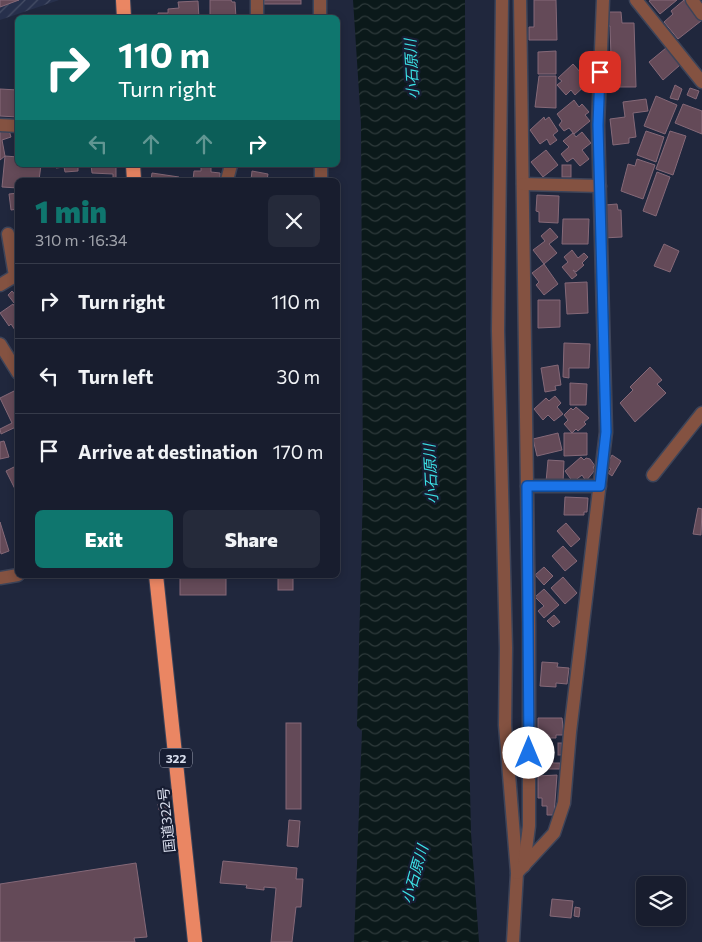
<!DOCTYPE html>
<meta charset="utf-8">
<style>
:root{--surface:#181d2e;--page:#252a3a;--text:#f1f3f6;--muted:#9fa2aa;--line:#363b4a;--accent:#0f766e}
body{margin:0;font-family:Commissioner,"Noto Sans JP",sans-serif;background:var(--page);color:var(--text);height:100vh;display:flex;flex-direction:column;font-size:19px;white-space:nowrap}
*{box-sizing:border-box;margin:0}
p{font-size:16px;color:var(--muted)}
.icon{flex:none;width:28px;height:28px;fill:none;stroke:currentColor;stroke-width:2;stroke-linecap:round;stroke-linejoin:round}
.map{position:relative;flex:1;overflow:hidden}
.side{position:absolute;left:15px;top:178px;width:325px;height:400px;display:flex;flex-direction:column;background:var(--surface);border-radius:8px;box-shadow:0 2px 8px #0003,0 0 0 1px var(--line)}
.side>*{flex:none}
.hud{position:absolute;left:15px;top:15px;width:325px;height:152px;border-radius:8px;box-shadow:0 2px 8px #0003,0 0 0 1px var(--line);background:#0f766e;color:#fff;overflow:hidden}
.tools{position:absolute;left:636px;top:876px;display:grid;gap:10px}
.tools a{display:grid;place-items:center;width:50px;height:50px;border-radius:8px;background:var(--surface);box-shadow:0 2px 8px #0003,0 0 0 1px var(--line);font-size:25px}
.pin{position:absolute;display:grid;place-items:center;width:42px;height:42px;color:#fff;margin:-21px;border-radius:10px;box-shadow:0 2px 8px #0006}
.me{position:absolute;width:55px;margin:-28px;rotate:0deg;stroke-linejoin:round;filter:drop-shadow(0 0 4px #0008)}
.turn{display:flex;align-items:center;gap:18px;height:105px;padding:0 20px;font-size:22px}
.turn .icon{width:65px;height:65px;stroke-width:2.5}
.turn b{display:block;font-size:35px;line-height:42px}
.lanes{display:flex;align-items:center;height:48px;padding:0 20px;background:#0003;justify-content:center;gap:25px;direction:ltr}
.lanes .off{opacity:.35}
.round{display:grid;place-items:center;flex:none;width:52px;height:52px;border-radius:8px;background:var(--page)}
.headline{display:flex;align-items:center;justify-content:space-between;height:85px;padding:0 20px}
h1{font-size:30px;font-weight:800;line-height:38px;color:var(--accent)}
.action{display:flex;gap:10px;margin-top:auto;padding:10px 20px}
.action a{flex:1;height:58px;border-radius:8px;background:var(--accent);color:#fff;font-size:20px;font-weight:800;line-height:58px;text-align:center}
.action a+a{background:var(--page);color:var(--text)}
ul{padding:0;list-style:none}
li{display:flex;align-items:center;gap:15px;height:75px;padding:0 20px;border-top:1px solid var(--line)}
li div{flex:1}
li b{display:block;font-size:19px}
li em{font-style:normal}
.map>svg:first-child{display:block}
</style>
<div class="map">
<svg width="702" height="942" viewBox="0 0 702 942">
<defs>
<pattern id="industrial-furrows" width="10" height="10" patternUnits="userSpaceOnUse" patternTransform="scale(1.25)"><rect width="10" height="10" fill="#27304c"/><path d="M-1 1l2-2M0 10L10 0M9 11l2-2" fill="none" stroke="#464e66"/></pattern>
<pattern id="water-waves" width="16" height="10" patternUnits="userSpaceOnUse" patternTransform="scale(1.25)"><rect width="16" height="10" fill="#0b191a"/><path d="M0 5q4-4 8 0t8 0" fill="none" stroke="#2e3a3b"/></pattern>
</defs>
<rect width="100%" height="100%" fill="#20273d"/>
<polygon fill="url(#industrial-furrows)" points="0,0 59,0 0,20"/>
<polygon fill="url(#water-waves)" points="353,0 465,0 467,652 471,833 479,942 354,942 362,731 357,726 363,488 361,123"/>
<g fill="#644a58" stroke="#856978">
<polygon points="0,0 19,0 0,7"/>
<polygon points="210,0 231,0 232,2 235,2 236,18 210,18"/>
<rect x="264" y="0" width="37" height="4"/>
<polygon points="534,0 556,0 557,40 529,40 529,27 534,27"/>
<polygon points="651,0 677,0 660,14 649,1"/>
<polygon points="684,0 701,21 678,39 664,22 673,14 671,11"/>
<polygon points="198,1 199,18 158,18 158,13 168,13 168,9 179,8 178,2"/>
<polygon points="606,12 621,12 622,23 634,23 636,87 612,87 610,26 606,26"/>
<polygon points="666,48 680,65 663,80 649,62"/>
<polygon points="556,51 556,74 538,74 538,52"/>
<polygon points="573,64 589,82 575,95 571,90 566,95 557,85 562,81 558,78"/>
<polygon points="539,76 556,76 556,108 535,107"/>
<polygon points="675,85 682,89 678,100 670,98"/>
<polygon points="690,88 699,91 696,99 687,95"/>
<polygon points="0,89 18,90 18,117 0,116"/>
<polygon points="656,96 677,105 665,134 644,126"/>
<polygon points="646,99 648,111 633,113 636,137 629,138 629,143 613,145 610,119 625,117 623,102"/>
<polygon points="574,100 579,107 582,104 589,112 585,115 590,121 574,134 569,128 564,131 559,125 562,121 557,114"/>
<polygon points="683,104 702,111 702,134 675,123"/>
<polygon points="544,117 545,120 549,117 558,131 553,135 557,140 550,145 547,139 540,144 530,130"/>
<polygon points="8,127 11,137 2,140 5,156 0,160 0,129"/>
<polygon points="646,131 664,137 656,162 637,155"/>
<polygon points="670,131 686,136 673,175 656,169"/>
<polygon points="582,132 591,143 582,150 589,159 580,166 573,158 567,162 561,154 569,147 563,141 573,133 576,137"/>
<polygon points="546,150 558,165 543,177 531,162"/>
<polygon points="5,156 18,157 18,165 41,165 39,180 18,180 18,188 2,187"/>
<polygon points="637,159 655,165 643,199 621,191 628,164 635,166"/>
<polygon points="55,165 78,165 78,171 65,172 64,167 56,168"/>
<polygon points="91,165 116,165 116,178 113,178 113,174 92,173"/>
<rect x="562" y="165" width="9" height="12"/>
<polygon points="201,166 211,166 211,172 220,173 220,180 193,180 194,171 201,171"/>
<polygon points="252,171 268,174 267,180 251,180"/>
<polygon points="657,172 670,177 656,216 643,211"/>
<polygon points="152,173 179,177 179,180 151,180"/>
<polygon points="18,193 18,209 11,210 9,194"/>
<polygon points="537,195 559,196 558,223 539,222 539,212 536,211"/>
<polygon points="617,204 618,210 621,210 622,237 603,238 605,205"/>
<polygon points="563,219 589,219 588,244 562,244"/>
<polygon points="550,228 558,237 549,244 557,253 544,264 533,250 545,241 541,236"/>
<polygon points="664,244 679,251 670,272 654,266"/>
<polygon points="572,250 578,258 584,253 588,257 582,263 584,265 576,272 573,270 577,275 572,279 562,267 568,262 564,257"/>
<polygon points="544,264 558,284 544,295 536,285 539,282 532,273"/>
<polygon points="587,282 588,313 567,314 565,283"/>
<polygon points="12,291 18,298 14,303 8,295"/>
<polygon points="538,300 560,300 560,327 538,328"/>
<polygon points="13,304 15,307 18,305 18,329 15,330 11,324 9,326 0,313"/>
<polygon points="564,343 590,344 589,368 569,368 569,378 563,377"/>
<polygon points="558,365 561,385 555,386 556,390 545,392 541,368"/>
<polygon points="650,367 662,380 657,384 666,393 635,422 620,403 633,390 630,387"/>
<polygon points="570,383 587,384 586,405 570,405"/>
<polygon points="14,391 18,398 18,426 1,434 0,429 12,423 0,398"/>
<polygon points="555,396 561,403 557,407 563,414 554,421 548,415 543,420 534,409 546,398 549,401"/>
<polygon points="576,407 589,418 584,422 586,424 578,431 576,429 572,433 564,424 568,420 564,415 571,408 573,410"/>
<polygon points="558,433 562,450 537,456 533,439"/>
<polygon points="564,433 587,433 587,455 564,456"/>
<polygon points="4,441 9,457 0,459 0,442"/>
<polygon points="612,455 621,461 612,476 608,473 611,469 606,466"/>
<polygon points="581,457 584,460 586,458 590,459 595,466 593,467 595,470 586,481 582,475 573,482 565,471"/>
<polygon points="548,460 564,461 563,483 546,482"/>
<polygon points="18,465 18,493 17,493 6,471"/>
<polygon points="565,497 588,498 587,512 584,512 584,515 564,515"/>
<polygon points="698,508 702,509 701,535 693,534"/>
<polygon points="0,522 9,551 1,554 0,550"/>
<polygon points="566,523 580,539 571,547 557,531"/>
<polygon points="563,546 577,561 565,571 552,556"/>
<polygon points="544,567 553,576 544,585 535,575"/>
<rect x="180" y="575" width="46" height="20"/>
<rect x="278" y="575" width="15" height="15"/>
<polygon points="563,577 577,593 565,604 551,588"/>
<polygon points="544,589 559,605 544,618 538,611 544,606 535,597"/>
<polygon points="554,615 560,622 553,627 547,621"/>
<polygon points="542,662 558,663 557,667 569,668 567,684 556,683 556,687 540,686"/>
<polygon points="538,718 562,718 564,735 556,735 556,738 549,738 549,735 538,735"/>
<rect x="286" y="723" width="15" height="86"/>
<rect x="558" y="743" width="4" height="12"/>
<polygon points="537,746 553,746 553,763 560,763 560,769 545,769 545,764 537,764"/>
<polygon points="557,775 554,815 547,815 547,806 542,806 542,798 538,798 538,776"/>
<polygon points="169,802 170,808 159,810 158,804"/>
<polygon points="170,812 172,825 164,826 162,813"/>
<polygon points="289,820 300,821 298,847 287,846"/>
<polygon points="223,861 297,868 296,879 303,879 301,907 296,907 292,942 271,942 276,888 264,887 264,890 246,888 247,885 220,883"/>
<polygon points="136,863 147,937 134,938 135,942 0,942 0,884"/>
<polygon points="552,899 573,901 571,918 550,916"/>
<polygon points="575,907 580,908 579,917 574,916"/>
</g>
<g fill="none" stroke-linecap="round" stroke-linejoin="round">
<defs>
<g id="minor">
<polyline points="257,0 257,18"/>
<polyline points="320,0 320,18"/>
<polyline points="502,0 498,331 506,648 505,725 517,873 513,942"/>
<polyline points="520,0 529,625 529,826 524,866"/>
<polyline points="636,0 702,82"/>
<polyline points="692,0 702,14"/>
<polyline points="0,125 18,126"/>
<polyline points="321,165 321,180"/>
<polyline points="227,180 231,165"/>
<polyline points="523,184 600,186"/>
<polyline points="0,285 15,276 8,234"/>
<polyline points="653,475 702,413"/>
<polyline points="527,486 600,486"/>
<polyline points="0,578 18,575"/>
<polyline points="517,873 554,833 564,803 570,732 606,432 598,125 603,0"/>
</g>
<polyline id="tertiary" points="0,344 18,373"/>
<g id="trunk">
<polyline points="123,0 124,18"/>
<polyline points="133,165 134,180"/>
<polyline points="156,575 195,942"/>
</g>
</defs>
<use href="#minor" stroke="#3d4459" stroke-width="15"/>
<use href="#tertiary" stroke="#3d4459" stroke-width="15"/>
<use href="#trunk" stroke="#3d4459" stroke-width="16"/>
<use href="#minor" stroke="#845241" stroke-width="12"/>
<use href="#tertiary" stroke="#845241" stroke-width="12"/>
<use href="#trunk" stroke="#ea8663" stroke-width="14"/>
</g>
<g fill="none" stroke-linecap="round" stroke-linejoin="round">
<defs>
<polyline id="route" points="529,753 527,486 600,486 606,432 598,125 600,72"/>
</defs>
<use href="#route" stroke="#114b97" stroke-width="12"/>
<use href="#route" stroke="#1a73e8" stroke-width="9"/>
</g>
<g text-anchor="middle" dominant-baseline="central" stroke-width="4.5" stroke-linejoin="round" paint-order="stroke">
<rect fill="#171d32" stroke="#9ea3b4" stroke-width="1" x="160" y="748.5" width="32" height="19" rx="4"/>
<g font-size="12" font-weight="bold" fill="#d8ddec">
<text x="176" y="758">322</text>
</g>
<g font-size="14" fill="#d8ddec" stroke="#171d32">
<text transform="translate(166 820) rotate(-96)">国道322号</text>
</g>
<g font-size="15" font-style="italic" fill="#3be0e5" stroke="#171d32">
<text transform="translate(411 69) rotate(-93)">小石原川</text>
<text transform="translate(430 474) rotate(-93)">小石原川</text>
<text transform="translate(414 874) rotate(-74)">小石原川</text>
</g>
</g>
</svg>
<div class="tools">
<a><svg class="icon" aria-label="layers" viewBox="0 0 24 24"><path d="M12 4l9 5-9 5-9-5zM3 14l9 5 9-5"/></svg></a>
</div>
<div class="pin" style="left:600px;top:72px;background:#d93025"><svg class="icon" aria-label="arrive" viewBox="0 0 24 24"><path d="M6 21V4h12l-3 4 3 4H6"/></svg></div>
<svg class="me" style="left:529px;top:753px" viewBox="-20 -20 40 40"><circle r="19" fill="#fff"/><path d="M0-13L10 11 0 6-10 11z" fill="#1a73e8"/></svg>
<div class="hud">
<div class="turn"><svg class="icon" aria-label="right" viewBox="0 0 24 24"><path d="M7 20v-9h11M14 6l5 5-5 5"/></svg><div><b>110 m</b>Turn right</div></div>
<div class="lanes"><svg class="icon off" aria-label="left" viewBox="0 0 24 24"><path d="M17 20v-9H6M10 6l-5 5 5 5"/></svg><svg class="icon off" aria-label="ahead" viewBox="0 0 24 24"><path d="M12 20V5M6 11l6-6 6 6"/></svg><svg class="icon off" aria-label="ahead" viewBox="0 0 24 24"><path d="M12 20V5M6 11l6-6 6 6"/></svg><svg class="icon" aria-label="right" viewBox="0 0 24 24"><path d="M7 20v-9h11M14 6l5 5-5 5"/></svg></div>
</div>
<section class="side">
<div class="headline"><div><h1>1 min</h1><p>310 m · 16:34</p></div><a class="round"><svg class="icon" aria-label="close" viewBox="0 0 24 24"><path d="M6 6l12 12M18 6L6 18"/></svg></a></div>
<ul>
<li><svg class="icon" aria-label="right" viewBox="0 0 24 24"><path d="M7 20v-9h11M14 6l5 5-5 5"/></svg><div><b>Turn right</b></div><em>110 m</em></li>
<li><svg class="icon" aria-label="left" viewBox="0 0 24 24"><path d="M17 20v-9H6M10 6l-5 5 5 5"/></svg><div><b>Turn left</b></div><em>30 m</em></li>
<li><svg class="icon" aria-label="arrive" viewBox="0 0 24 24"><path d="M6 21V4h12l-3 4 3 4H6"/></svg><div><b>Arrive at destination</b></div><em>170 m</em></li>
</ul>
<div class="action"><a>Exit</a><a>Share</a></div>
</section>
</div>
